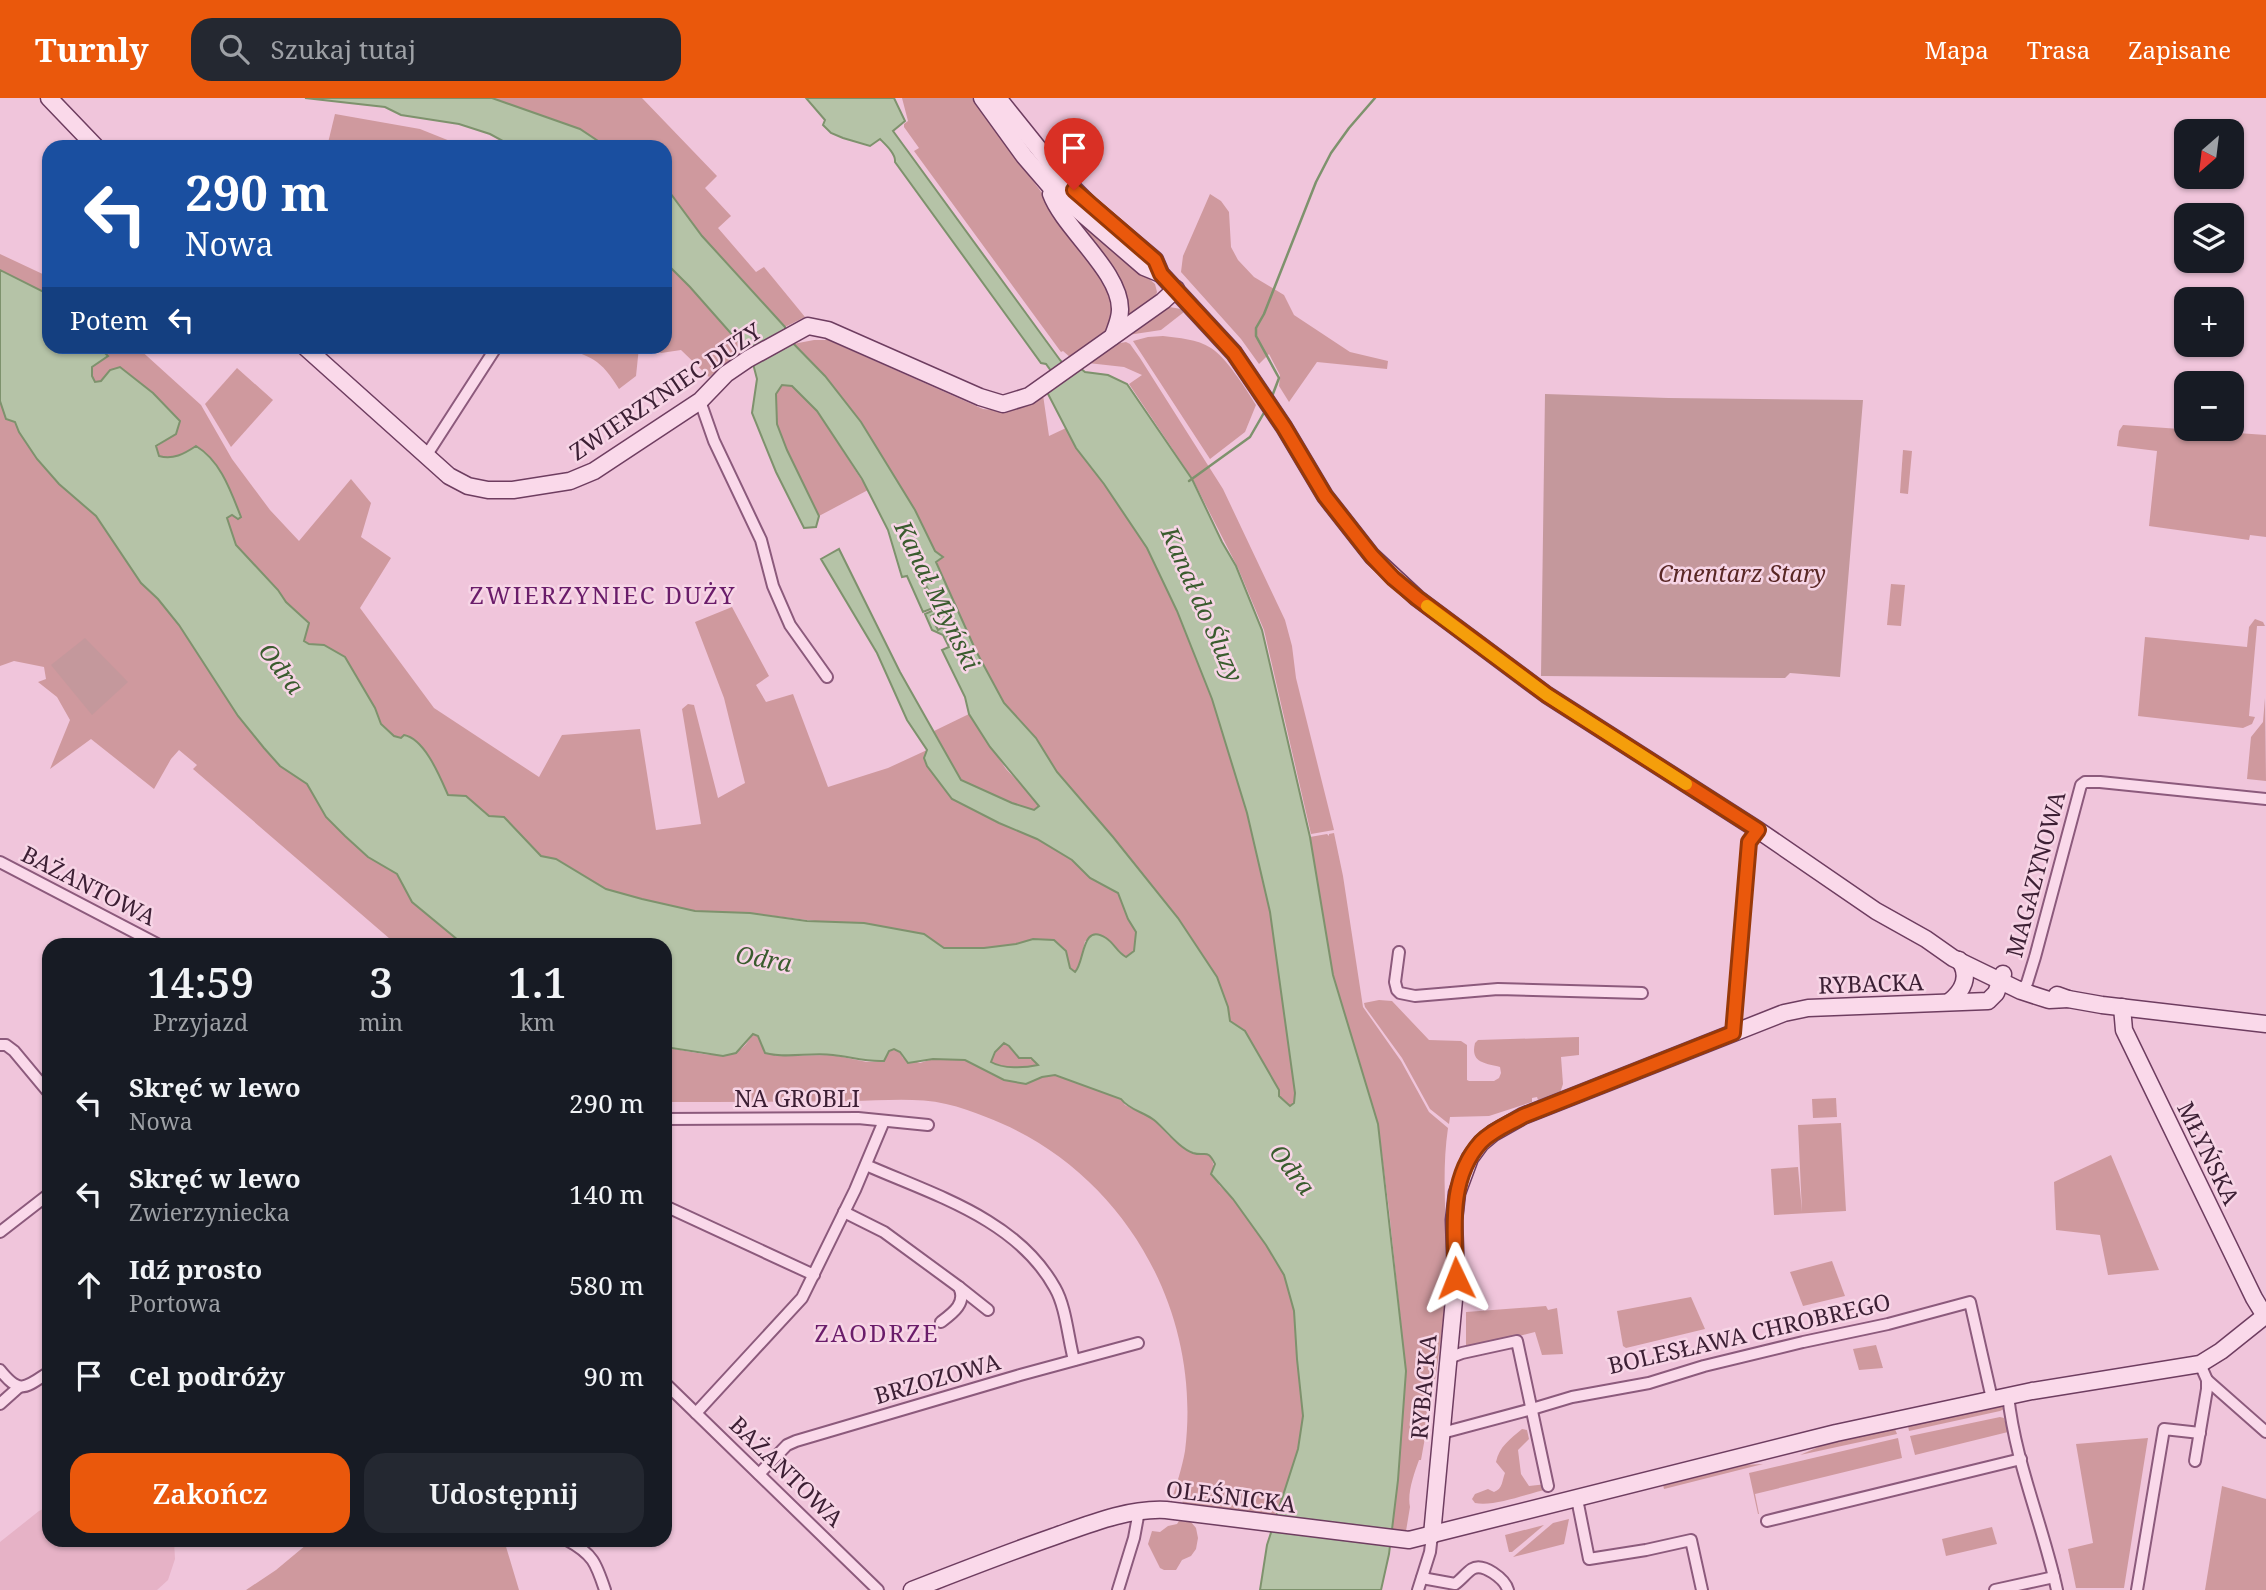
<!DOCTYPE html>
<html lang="pl">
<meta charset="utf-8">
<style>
:root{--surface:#171b24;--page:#242831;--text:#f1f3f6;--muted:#9ea1a6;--accent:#ea580c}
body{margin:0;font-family:"Noto Serif",serif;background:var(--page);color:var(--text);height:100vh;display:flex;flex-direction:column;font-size:26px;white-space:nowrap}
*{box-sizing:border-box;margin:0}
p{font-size:23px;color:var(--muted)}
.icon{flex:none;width:38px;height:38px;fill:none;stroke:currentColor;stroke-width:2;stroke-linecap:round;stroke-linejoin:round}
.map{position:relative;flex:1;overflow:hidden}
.side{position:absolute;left:42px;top:840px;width:630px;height:609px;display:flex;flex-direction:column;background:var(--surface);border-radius:21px;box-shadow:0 2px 5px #0004}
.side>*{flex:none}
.hud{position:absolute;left:42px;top:42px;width:630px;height:214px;border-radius:21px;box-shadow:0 2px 5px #0004;background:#1a4fa0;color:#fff;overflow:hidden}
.needle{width:46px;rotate:208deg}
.fabs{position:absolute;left:2174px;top:21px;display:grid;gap:14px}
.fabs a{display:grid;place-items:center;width:70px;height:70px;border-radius:14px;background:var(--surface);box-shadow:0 2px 5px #0004;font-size:35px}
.pin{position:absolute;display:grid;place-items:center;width:60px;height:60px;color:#fff;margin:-72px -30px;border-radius:50% 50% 50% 0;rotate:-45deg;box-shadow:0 0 7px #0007}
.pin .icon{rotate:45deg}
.me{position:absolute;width:77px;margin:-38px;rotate:358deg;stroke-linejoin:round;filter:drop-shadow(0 0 5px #0008)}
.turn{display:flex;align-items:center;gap:24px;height:147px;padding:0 28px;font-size:32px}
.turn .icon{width:91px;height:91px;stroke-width:2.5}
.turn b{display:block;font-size:49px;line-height:60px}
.then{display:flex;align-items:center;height:66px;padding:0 28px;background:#0003;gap:14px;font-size:26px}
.eta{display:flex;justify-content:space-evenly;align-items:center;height:119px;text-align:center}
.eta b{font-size:42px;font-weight:600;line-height:49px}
.button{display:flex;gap:14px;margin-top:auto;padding:14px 28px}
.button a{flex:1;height:80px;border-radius:21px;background:var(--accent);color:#fff;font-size:28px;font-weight:600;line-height:80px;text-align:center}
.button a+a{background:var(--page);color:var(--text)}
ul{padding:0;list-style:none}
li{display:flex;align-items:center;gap:21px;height:91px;padding:0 28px}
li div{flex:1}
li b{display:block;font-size:26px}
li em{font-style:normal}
header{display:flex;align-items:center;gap:42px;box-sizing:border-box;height:98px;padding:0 35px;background:var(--accent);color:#fff}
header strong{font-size:33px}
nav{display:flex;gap:38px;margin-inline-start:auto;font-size:24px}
.search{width:490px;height:63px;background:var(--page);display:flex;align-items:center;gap:18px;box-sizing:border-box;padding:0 24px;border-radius:21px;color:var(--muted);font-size:26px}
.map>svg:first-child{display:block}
</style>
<header>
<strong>Turnly</strong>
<div class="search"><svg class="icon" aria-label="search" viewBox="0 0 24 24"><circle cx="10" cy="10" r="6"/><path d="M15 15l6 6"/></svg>Szukaj tutaj</div>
<nav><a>Mapa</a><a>Trasa</a><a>Zapisane</a></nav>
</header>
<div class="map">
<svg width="2266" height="1492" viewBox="0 0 2266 1492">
<rect width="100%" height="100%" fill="#f0c5db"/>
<polygon fill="#e6b2c6" points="49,1408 49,1442 174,1442 175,1461 168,1482 157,1492 0,1492 0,1444 39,1413"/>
<g fill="#cf999e">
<polygon points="492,0 642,0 717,78 705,90 731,118 718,130 756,174 764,169 805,219 785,229 702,138 665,88 665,49 607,49 580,31"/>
<polygon points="902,0 972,0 1109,186 1116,215 1109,233 1071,260 1063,253 1061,254 914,53 919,50 904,29 904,26 908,23"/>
<polygon points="335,16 420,31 465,49 327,49"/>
<polygon points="1210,96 1221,103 1229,114 1231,149 1238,162 1254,179 1284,197 1294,217 1350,254 1388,263 1387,271 1317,264 1289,304 1279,288 1280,277 1269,256 1259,266 1241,241 1181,174 1183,158"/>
<polygon points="1061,104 1155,186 1157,194 1155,200 1128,222"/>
<polygon points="0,156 49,179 49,199 42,193 0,172"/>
<polygon points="665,164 690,189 746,252 709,279 681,252 661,255 651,249 665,248"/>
<polygon points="1164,208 1181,211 1184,214 1161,232 1128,237"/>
<path d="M1163,238C1179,240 1197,241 1211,250C1226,259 1246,291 1256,307L1245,334L1210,361L1133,243L1148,239Z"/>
<path d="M814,242H828L983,311C1011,314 1019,313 1043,297L1049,338L1066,330L1076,350L1104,386L1147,450L1177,513L1212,601L1247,715L1270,814L1295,996L1294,1005L1290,1008L1279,998V992L1245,933L1230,923L1228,909L1217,879L1178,820L1113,739L1057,674L1036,640L1004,605L976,553L936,463L942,460L935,453L915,412L861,324L825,278L793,246Z"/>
<polygon points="1126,244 1130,246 1140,260 1223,391 1285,522 1292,548 1296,580 1334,732 1311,736 1264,532 1238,470 1192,380 1129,286 1142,277 1124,269 1088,265 1115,246"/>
<path d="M99,249H137L201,307L232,361L270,412L299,443L351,381L371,405L361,439L391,460L360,510L434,610L539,679L562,637L640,631L656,732L701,726L682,611L688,606L694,607L718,700L745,685L724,600L695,524L732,509L769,578L756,587L766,604L793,596L828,689L888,670L927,652V668L952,701L999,725L1037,741L1072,762L1090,780L1118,795L1128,821L1136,834L1134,853L1126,859L1108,841L1085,843L1079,870L1075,874L1070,870L1066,853L1033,841L1016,846L984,850H944L923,836L750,815L695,813L642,801L606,791L557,761L541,758L504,720L489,718L466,698L448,697C440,679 426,641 404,638L401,640L394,638L381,626L375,610L345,559L324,547L309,546L303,542L309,525L286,504L278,492L236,447L227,420L232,417L240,419C227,386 222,374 196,348C184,356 173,362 159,358L156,349L176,336L110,272L101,283L95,284L92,278V269L107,258Z"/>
<path d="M557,249H639L636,278L619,291C601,261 590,257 557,249Z"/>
<polygon points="237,270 273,302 231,349 205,306"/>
<polygon points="782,287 792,288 817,313 868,392 819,418 787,352 777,326 776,296"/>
<polygon points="0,303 6,321 15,324 19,334 59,386 96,418 141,484 158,501 179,527 238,618 264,650 280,668 307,686 326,719 345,738 368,759 397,776 412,804 464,847 397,847 193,671 197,667 179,652 171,661 154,691 91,641 50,671 70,622 57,599 38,584 46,581 44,569 14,563 0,568"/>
<polygon points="2123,327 2266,337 2266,439 2250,437 2249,442 2149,428 2157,353 2117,348 2119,333"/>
<polygon points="1903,352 1912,353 1908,396 1900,395"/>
<polygon points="1891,486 1905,487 1901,528 1887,527"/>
<polygon points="2255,521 2263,524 2265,528 2257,528 2249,618 2255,619 2252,626 2243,630 2138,618 2145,539 2247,549 2249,529"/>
<polygon points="2265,600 2266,683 2247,681 2251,639 2263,624"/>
<polygon points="969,616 1006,671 1040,707 1038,710 1034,712 1012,705 961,682 934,633"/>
<path d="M1334,735L1343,778L1363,909L1401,963L1429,1014L1448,1030C1440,1084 1449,1137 1446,1191C1442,1249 1431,1305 1421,1362H1419C1414,1376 1407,1395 1410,1409L1406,1433L1392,1432L1406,1273L1389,1112L1378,1026L1333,877L1310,739L1327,736L1329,738V736Z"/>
<path d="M1379,902L1392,903L1429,942L1461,943L1467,947V982L1469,983H1494L1499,980L1501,975L1500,969C1485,965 1470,965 1475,945L1478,942L1579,939V957L1561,959L1563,986L1560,995L1538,1002L1537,999L1532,1000V1004L1489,1018L1450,1019L1449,1026L1430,1011L1402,960L1365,909L1364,905Z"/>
<path d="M753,936L758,937L762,947L776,958L832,957L867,964L884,963L889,953L894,951L900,954L903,960L920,965L933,961L965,962L1026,986L1042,979L1055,977L1121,1001L1125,1007L1153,1021L1169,1038L1211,1058L1219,1087L1233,1101L1266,1147L1284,1177L1294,1213L1297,1261L1303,1318L1298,1351L1277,1417L1183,1406L1180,1391L1171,1404C1176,1388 1182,1370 1185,1353C1203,1210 1121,1070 986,1019C973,1014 960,1009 946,1006C915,999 881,1003 851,1003C789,1004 727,1004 665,1004V949C683,952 724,963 738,953C745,949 749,942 753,936Z"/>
<path d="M1004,945C1010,948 1011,953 1017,957C1024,961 1030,960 1038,964V967C1024,970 1004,971 991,964L995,954Z"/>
<polygon points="1836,1000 1837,1019 1813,1020 1812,1001"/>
<polygon points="1841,1025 1846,1113 1774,1117 1771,1071 1798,1069 1802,1114 1798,1027"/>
<polygon points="2111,1057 2159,1172 2108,1177 2100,1137 2056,1132 2054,1084"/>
<polygon points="1832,1163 1845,1198 1803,1208 1790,1174"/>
<polygon points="1691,1199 1705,1231 1626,1250 1623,1248 1617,1213"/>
<polygon points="1546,1208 1548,1212 1557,1210 1563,1256 1542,1257 1535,1234 1466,1251 1466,1214"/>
<polygon points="1876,1247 1883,1270 1859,1272 1853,1251"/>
<polygon points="2002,1307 2004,1311 2000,1313 1909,1333 1908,1328 1919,1325"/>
<polygon points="2000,1319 2004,1320 2008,1334 1915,1357 1910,1338"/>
<path d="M1522,1331L1527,1332L1529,1341L1518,1352L1521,1376L1529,1388L1547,1386L1549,1391C1528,1395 1495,1409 1475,1405L1472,1401L1475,1396L1488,1391L1494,1394C1503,1391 1502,1382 1505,1375L1496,1364C1499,1349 1510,1341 1522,1331Z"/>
<polygon points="1895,1331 1897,1336 1800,1357 1823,1347"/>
<polygon points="1898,1340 1902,1360 1755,1396 1759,1416 1758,1416 1749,1375"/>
<polygon points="2148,1340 2124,1490 2076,1490 2068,1451 2093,1445 2076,1346"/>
<polygon points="1763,1366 1664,1391 1663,1387 1741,1367"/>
<polygon points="2222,1388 2266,1401 2266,1492 2205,1492"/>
<polygon points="1569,1421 1564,1446 1513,1459 1553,1425"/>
<polygon points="1179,1423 1191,1424 1196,1430 1198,1440 1196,1451 1191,1458 1182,1462 1176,1472 1164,1472 1160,1470 1148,1446 1152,1433 1160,1434 1168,1428 1177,1426"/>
<polygon points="1544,1427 1512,1454 1509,1454 1505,1437"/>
<polygon points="1992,1429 1997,1446 1946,1458 1942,1441"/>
<polygon points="312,1442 504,1442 519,1492 246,1492 276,1472"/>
</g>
<g fill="#c4989c">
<polygon points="1545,296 1668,300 1863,302 1840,579 1790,575 1785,580 1541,578"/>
<polygon points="85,540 128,584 92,617 51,567"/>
</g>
<g fill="#b5c3a7" stroke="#7e926d" stroke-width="2" fill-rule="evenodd">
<polygon points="305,0 492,0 580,31 607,49 514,49 490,36 459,26 401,17 385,9"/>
<path d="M806,0H894L905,23L893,33L1060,262L1071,275L1080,270L1085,274L1108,277L1127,286L1192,381L1222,444L1236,468L1262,532L1310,739L1333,877L1378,1026L1406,1273L1398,1382L1389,1456L1381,1492H1260L1267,1447L1298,1351L1303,1318L1297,1261L1294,1213L1284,1177L1266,1147L1233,1101L1211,1076L1215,1066C1207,1050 1206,1059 1193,1055C1179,1050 1165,1031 1154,1022C1144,1014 1129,1012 1121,1001L1055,977L1042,979L1026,986L1004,982L965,962L933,961L908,965L900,954L894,951L889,953L884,963C866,964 851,959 833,957C810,954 787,961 765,955L758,938L753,936L736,955L723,958L665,949V847H464L412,804L397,776L368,759L345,738L326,719L307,686L280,668L264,650L238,618L179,527L158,501L141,485L96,418L59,386L37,361L19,334L15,324L6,321L0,303V172L42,193L49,199V248L99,249L108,258L92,269V278L95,284L101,283L110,272L120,269L153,295L180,323L176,336L156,348L159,358C173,362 184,356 196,348C221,363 231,394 241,419L238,421L232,417L227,420L236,447L278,492L286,504L309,525L304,543L309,546L324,547L345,559L375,610L381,626L394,638L401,640L404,637C425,641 440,679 448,697L466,698L489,718L504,719L541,758L556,761L606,791L642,801L695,813L750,815L807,823L864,825L924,836L944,850H984L1016,846L1033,841L1054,842L1066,853L1070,870L1075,874C1085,864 1081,824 1106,840C1114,845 1117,854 1126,859L1134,853L1136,834L1128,821L1118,795L1090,780L1072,762L1037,741L999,725L952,701L927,668L924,660L927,652L907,622L877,555L821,461L839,451L900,574L961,682L1012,705L1034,712L1039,708L990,649L969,616L965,599L942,552L949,549L943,537L932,532L925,516L934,512L936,515L931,518L938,532L943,529L948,540L950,539L919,472L917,471L933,510L923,514L907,478L902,479L888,432L862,381L817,313L792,288L782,287L776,296L777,326L787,352L819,418L816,429L804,430L776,374L752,315L757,281L751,258L690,189L665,164V88L702,138L785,229V237L825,278L861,324L915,412L935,453L943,459L936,464L976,553L1004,605L1036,640L1057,674L1113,739L1178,820L1217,879L1228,909L1230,923L1245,933L1279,992V998L1290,1008L1294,1005L1295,995L1270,814L1247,715L1212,601L1177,513L1147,450L1104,386L1076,350L1047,294L1059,284L1046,266L1041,265L895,64C896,56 886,47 880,41L870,48L843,40L831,35L823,27L825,22ZM1004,945L1009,948L1019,960H1031L1038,967C1025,970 1003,971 991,964L995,954Z"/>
</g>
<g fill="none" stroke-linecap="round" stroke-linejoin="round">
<g stroke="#7e926d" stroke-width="2.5">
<polyline points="1271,301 1279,280 1256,238 1256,230 1264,216 1316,84 1331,55 1349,30 1375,0"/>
<polyline points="1189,383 1250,339 1265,313"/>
</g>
<defs>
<g id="street">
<polyline points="700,303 714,343 761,442 773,488 790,527 827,579"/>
<polyline points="426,358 497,248"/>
<polyline points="0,764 159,847"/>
<polyline points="1399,854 1395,884 1397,892 1400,895 1415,898 1498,891 1642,895"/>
<polyline points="2021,893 2027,885 2035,859 2081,687 2085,684 2100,684 2266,701"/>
<polyline points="1733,935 1749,744 1758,732"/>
<polyline points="0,947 6,947 14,953 49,995"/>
<polyline points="665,1021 858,1020 928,1027"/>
<path d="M866,1067C934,1097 1017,1121 1055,1190C1066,1209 1068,1240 1074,1262"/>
<polyline points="665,1108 814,1177"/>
<path d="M844,1114L884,1134L959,1189C967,1205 953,1215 941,1224"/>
<polyline points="0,1134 49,1096"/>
<polyline points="959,1189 988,1212"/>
<polyline points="1449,1260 1462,1255 1517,1243 1548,1388"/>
<path d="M0,1272C20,1297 25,1290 49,1274"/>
<polyline points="2207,1282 2266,1334"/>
<polyline points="665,1285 878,1492"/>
<path d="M2008,1297C2015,1364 2043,1427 2057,1492"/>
<polyline points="0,1306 19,1289"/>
<polyline points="696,1315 802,1200 855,1092 884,1023"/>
<polyline points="1442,1335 1532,1311 1572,1299 1649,1285 1704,1268 1803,1244 1888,1226 1970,1204 1992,1301"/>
<polyline points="2195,1363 2207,1291 2207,1282 2200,1266"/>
<polyline points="759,1376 787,1347 796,1343 1020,1277 1138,1245"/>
<polyline points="1577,1401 1589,1461 1646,1452 1691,1442 1702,1492"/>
<polyline points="1767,1423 2021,1361"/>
<path d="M567,1442C593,1456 596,1465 605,1492"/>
<path d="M1422,1480L1455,1486C1461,1482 1466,1475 1472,1471C1483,1464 1505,1481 1508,1492"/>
<polyline points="1118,1492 1134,1440 1139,1413"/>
<polyline points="1418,1492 1430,1454 1432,1437"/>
<polyline points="1995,1492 2054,1479"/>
<polyline points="2137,1492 2164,1331 2200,1335"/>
</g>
<g id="secondary">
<polyline points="49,0 96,49"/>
<polyline points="982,0 1024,58 1049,87 1144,169 1161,176"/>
<polyline points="998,0 1059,76 1090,107 1155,162 1161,176 1234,255 1284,329 1325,398 1372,458 1417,500 1547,597 1758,732 1876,813 1926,841 1953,860 2021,893 2049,902 2068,901"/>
<path d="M1051,96C1064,131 1121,174 1120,212C1120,221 1116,229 1113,238"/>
<polyline points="304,248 449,378 468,388 488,392 513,392 570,383 594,373 700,303 726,276 748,261 808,228 828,232 980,299 1003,306 1029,298 1163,203 1176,191"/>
<polyline points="2057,897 2068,901 2102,907 2266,926"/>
<path d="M1949,904C1963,893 1971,878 1959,862"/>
<polyline points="2122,909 2124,932 2254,1200 2265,1218"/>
<polyline points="1432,1437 1456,1180 1454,1122 1457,1095 1470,1060 1481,1045 1493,1035 1523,1018 1784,915 1808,910 1988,903 1996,895 2003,876"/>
<path d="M912,1492C958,1474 1004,1456 1050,1440C1087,1427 1127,1410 1166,1412L1409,1442L1836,1335L2032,1293L2200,1266L2221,1253L2266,1217"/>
</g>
</defs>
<use href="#street" stroke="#8c5a7c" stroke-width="14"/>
<use href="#secondary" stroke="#6e3d60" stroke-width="19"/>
<use href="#street" stroke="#fad9ea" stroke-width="10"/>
<use href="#secondary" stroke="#fad9ea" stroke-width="16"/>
</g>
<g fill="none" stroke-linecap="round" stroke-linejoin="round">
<defs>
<path id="route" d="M1074,92L1155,162L1161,176L1234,255L1284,329L1325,398L1372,458L1393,480L1417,500L1547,597L1758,732L1749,744L1733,935L1523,1018C1509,1026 1493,1032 1481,1044C1447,1081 1455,1135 1456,1180"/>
</defs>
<use href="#route" stroke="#983908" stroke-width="18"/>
<use href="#route" stroke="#ea580c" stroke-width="12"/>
<polyline stroke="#f59e0b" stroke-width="12" points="1427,508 1547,597 1686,686"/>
</g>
<g text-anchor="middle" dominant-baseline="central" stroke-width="5" stroke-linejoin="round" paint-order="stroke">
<g font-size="23" fill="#3c1f34" stroke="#f7d5e6">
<text transform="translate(665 293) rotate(-34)">ZWIERZYNIEC DUŻY</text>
<text transform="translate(2035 776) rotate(-75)">MAGAZYNOWA</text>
<text transform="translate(89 787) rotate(27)">BAŻANTOWA</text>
<text transform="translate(1871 885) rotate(-2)">RYBACKA</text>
<text x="797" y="1000">NA GROBLI</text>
<text transform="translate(2209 1055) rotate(64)">MŁYŃSKA</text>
<text transform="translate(1749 1235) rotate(-13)">BOLESŁAWA CHROBREGO</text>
<text transform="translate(937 1280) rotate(-16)">BRZOZOWA</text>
<text transform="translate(1423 1289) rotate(-85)">RYBACKA</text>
<text transform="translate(787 1373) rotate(44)">BAŻANTOWA</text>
<text transform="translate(1231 1398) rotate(7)">OLEŚNICKA</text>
</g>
<g font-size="23" font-style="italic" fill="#592725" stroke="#f7d5e6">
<text x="1742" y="475">Cmentarz Stary</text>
</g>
<g font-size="24" letter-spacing="2" fill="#6a1c6a" stroke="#f7d5e6">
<text x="603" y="496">ZWIERZYNIEC DUŻY</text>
<text x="877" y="1234">ZAODRZE</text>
</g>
<g font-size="24" font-style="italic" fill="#3a5c2e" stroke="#f7d5e6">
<text transform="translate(938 497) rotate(64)">Kanał Młyński</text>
<text transform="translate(1203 506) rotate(66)">Kanał do Śluzy</text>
<text transform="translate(282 570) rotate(53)">Odra</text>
<text transform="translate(764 860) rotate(10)">Odra</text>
<text transform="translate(1293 1071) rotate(52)">Odra</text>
</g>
</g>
</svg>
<div class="fabs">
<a><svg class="needle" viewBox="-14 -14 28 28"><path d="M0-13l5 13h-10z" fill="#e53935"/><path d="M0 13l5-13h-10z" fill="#9ea1a6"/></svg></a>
<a><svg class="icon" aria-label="layers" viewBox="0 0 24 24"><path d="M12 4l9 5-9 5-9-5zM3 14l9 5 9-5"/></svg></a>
<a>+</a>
<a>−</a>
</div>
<div class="pin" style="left:1074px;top:92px;background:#d93025"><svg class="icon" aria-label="arrive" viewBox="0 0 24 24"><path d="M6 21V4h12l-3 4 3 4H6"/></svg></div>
<svg class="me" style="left:1456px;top:1180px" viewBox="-20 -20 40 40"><path d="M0-17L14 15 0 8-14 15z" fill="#ea580c" stroke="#fff" stroke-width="4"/></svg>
<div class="hud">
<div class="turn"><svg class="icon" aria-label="left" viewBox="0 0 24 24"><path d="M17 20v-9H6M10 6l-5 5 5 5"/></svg><div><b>290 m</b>Nowa</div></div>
<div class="then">Potem<svg class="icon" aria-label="left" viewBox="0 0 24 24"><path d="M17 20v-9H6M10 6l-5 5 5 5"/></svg></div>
</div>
<section class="side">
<div class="eta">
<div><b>14:59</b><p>Przyjazd</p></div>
<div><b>3</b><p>min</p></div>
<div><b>1.1</b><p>km</p></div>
</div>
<ul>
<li><svg class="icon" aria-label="left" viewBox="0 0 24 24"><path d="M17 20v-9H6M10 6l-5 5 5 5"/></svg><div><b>Skręć w lewo</b><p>Nowa</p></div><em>290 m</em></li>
<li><svg class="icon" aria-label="left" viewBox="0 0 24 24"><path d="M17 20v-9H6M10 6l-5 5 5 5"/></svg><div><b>Skręć w lewo</b><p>Zwierzyniecka</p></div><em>140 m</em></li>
<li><svg class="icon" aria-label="ahead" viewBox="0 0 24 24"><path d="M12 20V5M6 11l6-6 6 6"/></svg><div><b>Idź prosto</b><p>Portowa</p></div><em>580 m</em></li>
<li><svg class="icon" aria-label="arrive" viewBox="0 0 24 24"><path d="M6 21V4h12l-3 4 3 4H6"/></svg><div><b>Cel podróży</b></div><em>90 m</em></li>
</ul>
<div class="button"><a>Zakończ</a><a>Udostępnij</a></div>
</section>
</div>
